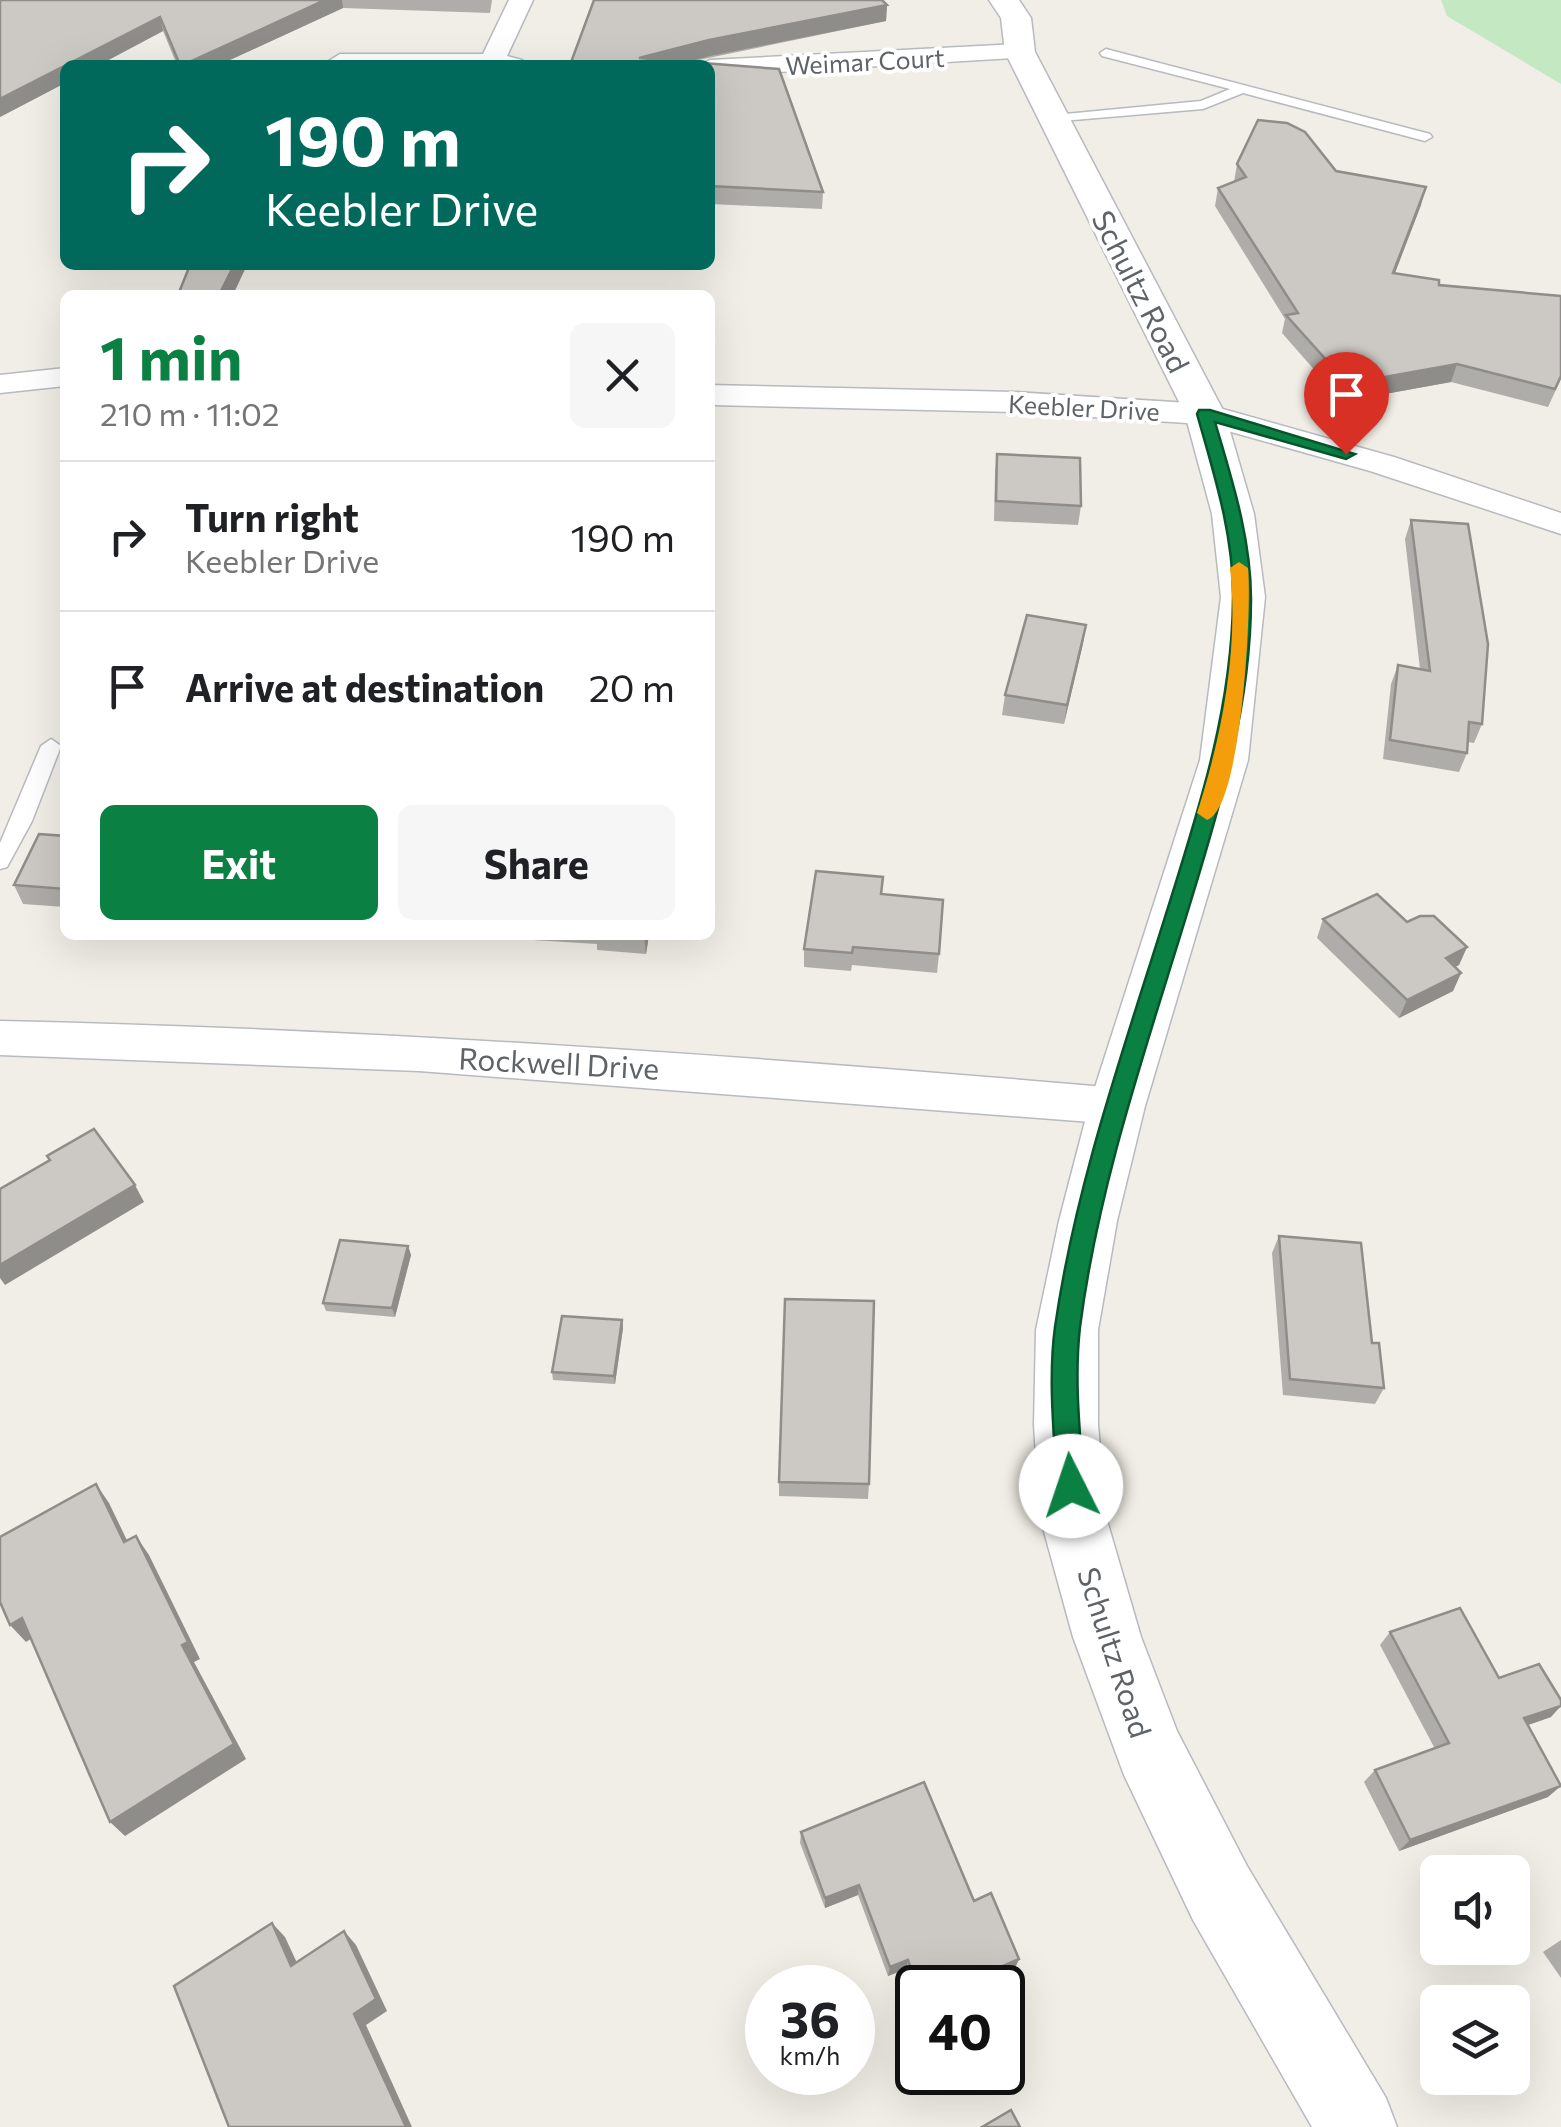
<!DOCTYPE html>
<meta charset="utf-8">
<style>
:root{--surface:#fff;--page:#f6f6f6;--text:#202124;--muted:#757577;--line:#e0e0e0;--accent:#0b8043}
body{margin:0;font-family:Commissioner,sans-serif;background:var(--page);color:var(--text);height:100vh;display:flex;flex-direction:column;font-size:38px;white-space:nowrap}
*{box-sizing:border-box;margin:0}
p{font-size:32px;color:var(--muted)}
.icon{flex:none;width:55px;height:55px;fill:none;stroke:currentColor;stroke-width:2;stroke-linecap:round;stroke-linejoin:round}
.map{position:relative;flex:1;overflow:hidden}
.side{position:absolute;left:60px;top:290px;width:655px;height:650px;display:flex;flex-direction:column;background:var(--surface);border-radius:15px;box-shadow:0 10px 40px #0002}
.side>*{flex:none}
.top-card{position:absolute;left:60px;top:60px;width:655px;height:210px;border-radius:15px;box-shadow:0 10px 40px #0002;background:#00695c;color:#fff;overflow:hidden}
.buttons{position:absolute;left:1420px;top:1855px;display:grid;gap:20px}
.buttons a{display:grid;place-items:center;width:110px;height:110px;border-radius:15px;background:var(--surface);box-shadow:0 10px 40px #0002;font-size:50px}
.speed{position:absolute;left:745px;top:1965px;display:flex;gap:20px;font-size:50px;font-weight:700;text-align:center}
.speed>*{display:grid;place-content:center;width:130px;height:130px;border-radius:50%;background:var(--surface);box-shadow:0 10px 40px #0002;line-height:1}
.speed small{font-size:25px;font-weight:400}
.speed .limit{border:5px solid #111;border-radius:15px;background:#fff;color:#111}
.pin{position:absolute;display:grid;place-items:center;width:85px;height:85px;color:#fff;margin:-102px -42px;border-radius:50% 50% 50% 0;rotate:-45deg;box-shadow:0 0 10px #0007}
.pin .icon{rotate:45deg}
.me{position:absolute;width:110px;margin:-55px;rotate:356deg;stroke-linejoin:round;filter:drop-shadow(0 0 8px #0008)}
.turn{display:flex;align-items:center;gap:35px;height:210px;padding:0 40px;font-size:45px}
.turn .icon{width:130px;height:130px;stroke-width:2.5}
.turn b{display:block;font-size:70px;line-height:85px}
.round{display:grid;place-items:center;flex:none;width:105px;height:105px;border-radius:15px;background:var(--page)}
.summary{display:flex;align-items:center;justify-content:space-between;height:170px;padding:0 40px}
h1{font-size:60px;font-weight:700;line-height:75px;color:var(--accent)}
.action{display:flex;gap:20px;margin-top:auto;padding:20px 40px}
.action a{flex:1;height:115px;border-radius:15px;background:var(--accent);color:#fff;font-size:40px;font-weight:700;line-height:115px;text-align:center}
.action a+a{background:var(--page);color:var(--text)}
ul{padding:0;list-style:none}
li{display:flex;align-items:center;gap:30px;height:150px;padding:0 40px;border-top:2px solid var(--line)}
li div{flex:1}
li b{display:block;font-size:38px}
li em{font-style:normal}
.map>svg:first-child{display:block}
</style>
<div class="map">
<svg width="1561" height="2127" viewBox="0 0 1561 2127">
<rect width="100%" height="100%" fill="#f1eee7"/>
<polygon fill="#c4e9c2" points="1441,0 1561,0 1561,84 1447,16"/>
<g fill="none" stroke-linecap="round" stroke-linejoin="round">
<defs>
<g id="service">
<polygon points="1106,49 1430,134 1432,137 1425,141 1243,93 1203,109 1050,122 1048,119 1055,115 1201,101 1230,89 1102,56 1100,53"/>
<polygon points="51,739 61,746 32,821 7,867 0,869 0,843 41,746"/>
</g>
<g id="minor">
<polygon points="509,0 533,0 507,56 522,60 526,65 327,62 340,54 483,54"/>
<polygon points="1020,44 1033,52 1029,57 710,76 710,65 699,65 710,60"/>
<polygon points="65,368 65,386 0,393 0,375"/>
<polygon points="710,385 1014,392 1205,404 1394,457 1561,513 1561,534 1370,471 1203,424 1014,412 710,405"/>
<path d="M0,1021C373,1029 745,1056 1117,1088L1133,1093L1140,1106L1133,1119L1117,1124L419,1071L0,1055Z"/>
</g>
<polygon id="tertiary" points="989,0 1019,0 1031,18 1035,52 1225,414 1254,514 1265,597 1248,760 1145,1106 1117,1221 1098,1330 1098,1425 1106,1517 1141,1637 1177,1731 1247,1866 1386,2098 1397,2127 1312,2127 1193,1920 1124,1775 1073,1637 1040,1517 1034,1425 1036,1330 1059,1221 1089,1106 1200,760 1221,597 1212,514 1185,414 1005,52 1001,18"/>
</defs>
<use href="#service" stroke="#b7babe" stroke-width="3"/>
<use href="#minor" stroke="#b7babe" stroke-width="3"/>
<use href="#tertiary" stroke="#b7babe" stroke-width="3"/>
<use href="#service" fill="#fff" fill-rule="evenodd"/>
<use href="#minor" fill="#fff" fill-rule="evenodd"/>
<use href="#tertiary" fill="#fff" fill-rule="evenodd"/>
</g>
<g fill="#afada9">
<polygon points="0,0 492,0 490,13 343,8 219,65 177,65 163,31 99,65 65,65 65,83 0,117"/>
<polygon points="594,0 882,0 887,5 886,21 689,62 779,69 823,192 822,209 710,204 710,65 570,65"/>
<polygon points="1237,164 1336,171 1421,205 1395,273 1439,285 1561,296 1561,379 1548,407 1451,382 1352,400 1334,380 1325,382 1282,333 1285,319 1215,206 1218,188 1234,182"/>
<polygon points="997,454 1081,506 1078,525 994,521 995,473"/>
<polygon points="1411,520 1482,724 1474,743 1468,742 1467,753 1459,772 1383,759 1391,684 1398,665 1420,669 1405,539"/>
<polygon points="1086,625 1064,724 1002,715 1005,695"/>
<polygon points="65,836 65,907 23,904 14,885"/>
<polygon points="883,877 882,894 939,954 937,973 852,965 851,971 804,967 804,949"/>
<polygon points="1323,919 1467,947 1459,965 1455,967 1461,973 1453,991 1399,1018 1317,938"/>
<polygon points="515,935 649,935 646,954 597,950 597,944 516,939"/>
<polygon points="1279,1236 1372,1343 1384,1388 1375,1404 1283,1395 1272,1253"/>
<polygon points="408,1246 411,1255 395,1317 326,1311 323,1303"/>
<polygon points="622,1320 623,1328 615,1384 553,1380 552,1372"/>
<polygon points="779,1482 869,1484 868,1499 779,1496"/>
<polygon points="1390,1632 1499,1678 1551,1717 1527,1725 1548,1797 1399,1851 1364,1782 1375,1770 1435,1749 1380,1645"/>
<polygon points="801,1832 974,1901 1019,1959 1015,1968 969,1988 918,1988 918,2000 906,1969 888,1976 858,1895 825,1908 800,1843"/>
<polygon points="1561,1940 1561,1978 1543,1952"/>
</g>
<g fill="#8f8d89">
<polygon points="325,0 342,0 343,8 219,65 183,65"/>
<polygon points="887,5 886,21 710,56 676,65 639,58 709,40"/>
<polygon points="160,17 163,31 99,65 66,65"/>
<polygon points="65,66 65,83 0,117 0,99"/>
<polygon points="1426,187 1421,205 1388,291 1393,273"/>
<polygon points="234,265 247,265 233,295 219,295"/>
<polygon points="1338,362 1334,380 1325,382 1330,364"/>
<polygon points="1457,364 1451,382 1352,400 1357,382"/>
<polygon points="1086,625 1083,644 1064,724 1067,705"/>
<polygon points="644,935 649,935 646,954"/>
<polygon points="1467,947 1459,965 1437,976 1446,958"/>
<polygon points="1461,973 1453,991 1399,1018 1407,1000"/>
<polygon points="135,1185 144,1202 5,1285 0,1278 0,1265"/>
<polygon points="408,1246 411,1255 395,1317 392,1308"/>
<polygon points="622,1320 623,1328 615,1384 614,1376"/>
<polygon points="96,1484 109,1503 137,1561 124,1542"/>
<polygon points="136,1536 149,1555 200,1659 194,1662 246,1759 125,1836 110,1822"/>
<polygon points="22,1618 37,1635 26,1642 10,1625"/>
<polygon points="1561,1706 1551,1717 1511,1731 1524,1718"/>
<polygon points="1561,1786 1548,1797 1399,1851 1410,1840"/>
<polygon points="859,1885 858,1895 825,1908 825,1898"/>
<polygon points="272,1923 285,1937 304,1978 291,1966"/>
<polygon points="344,1931 356,1945 387,2011 366,2025 412,2127 406,2127 354,2014"/>
<polygon points="1019,1959 1015,1968 969,1988 952,1988"/>
<polygon points="908,1960 906,1969 888,1976 890,1967"/>
</g>
<g fill="#ccc9c4" stroke="#8f8d89" stroke-width="2.5">
<polygon points="0,0 325,0 183,65 180,65 160,17 0,99"/>
<polygon points="594,0 882,0 887,5 709,40 639,58 779,69 823,192 710,186 710,65 570,65"/>
<polygon points="1258,120 1287,123 1305,132 1336,171 1426,187 1393,273 1439,280 1439,285 1561,296 1561,376 1555,389 1457,364 1357,382 1338,362 1330,364 1286,315 1298,313 1218,188 1246,177 1237,164"/>
<polygon points="190,265 234,265 219,295 178,295"/>
<polygon points="997,454 1080,458 1081,506 996,501"/>
<polygon points="1411,520 1468,524 1488,644 1482,724 1469,722 1467,753 1390,740 1398,665 1430,671"/>
<polygon points="1027,615 1086,625 1067,705 1005,695"/>
<polygon points="39,834 65,836 65,889 14,885"/>
<polygon points="816,871 883,877 881,894 943,900 939,954 853,947 852,953 804,949"/>
<polygon points="1377,894 1407,922 1420,916 1434,916 1467,947 1446,958 1461,973 1407,1000 1323,919"/>
<polygon points="94,1129 135,1185 0,1265 0,1189 50,1160 47,1156"/>
<polygon points="1279,1236 1361,1243 1372,1343 1379,1343 1384,1388 1290,1379"/>
<polygon points="340,1240 408,1246 392,1308 323,1303"/>
<polygon points="785,1299 874,1301 869,1484 779,1482"/>
<polygon points="562,1316 622,1320 614,1376 552,1372"/>
<polygon points="96,1484 124,1542 136,1536 188,1642 182,1645 234,1744 110,1822 22,1618 10,1625 0,1602 0,1537"/>
<polygon points="1460,1608 1499,1678 1539,1664 1561,1700 1561,1706 1524,1718 1561,1786 1410,1840 1375,1770 1449,1743 1390,1632"/>
<polygon points="924,1782 974,1901 991,1893 1019,1959 952,1988 918,1988 908,1960 890,1967 859,1885 825,1898 801,1832"/>
<polygon points="272,1923 291,1966 344,1931 376,1999 354,2014 406,2127 229,2127 174,1986"/>
<polygon points="1011,2110 1020,2127 982,2127"/>
</g>
<path fill="#0b8043" stroke="#07532c" stroke-width="2.5" d="M1199,410H1210L1355,454L1346,459L1215,422C1232,480 1251,538 1251,599C1251,710 1218,812 1186,917C1145,1051 1098,1187 1080,1327C1074,1379 1080,1434 1084,1486L1080,1495L1071,1499L1061,1495L1057,1486C1054,1434 1048,1378 1055,1327C1075,1187 1123,1051 1165,917C1198,812 1232,710 1233,599C1234,536 1214,474 1197,414Z"/>
<path fill="#f59e0b" d="M1239,562L1248,568C1252,605 1242,809 1207,820L1197,813C1222,736 1239,649 1230,568Z"/>
<g text-anchor="middle" dominant-baseline="central" stroke-width="8" stroke-linejoin="round" paint-order="stroke">
<g font-size="25" fill="#5e6368" stroke="#fff">
<text transform="translate(865 61) rotate(-3)">Weimar Court</text>
<text transform="translate(1084 407) rotate(3)">Keebler Drive</text>
</g>
<g font-size="30" fill="#5e6368" stroke="#fff">
<text transform="translate(1142 291) rotate(63)">Schultz Road</text>
<text transform="translate(559 1062) rotate(3)">Rockwell Drive</text>
<text transform="translate(1116 1652) rotate(72)">Schultz Road</text>
</g>
</g>
</svg>
<div class="buttons">
<a><svg class="icon" aria-label="sound" viewBox="0 0 24 24"><path d="M4 9h4l5-4v14l-5-4H4zM17 9q2 3 0 6"/></svg></a>
<a><svg class="icon" aria-label="layers" viewBox="0 0 24 24"><path d="M12 4l9 5-9 5-9-5zM3 14l9 5 9-5"/></svg></a>
</div>
<div class="speed"><div>36<small>km/h</small></div><div class="limit">40</div></div>
<div class="pin" style="left:1346px;top:454px;background:#d93025"><svg class="icon" aria-label="arrive" viewBox="0 0 24 24"><path d="M6 21V4h12l-3 4 3 4H6"/></svg></div>
<svg class="me" style="left:1071px;top:1486px" viewBox="-20 -20 40 40"><circle r="19" fill="#fff"/><path d="M0-13L10 11 0 6-10 11z" fill="#0b8043"/></svg>
<div class="top-card">
<div class="turn"><svg class="icon" aria-label="right" viewBox="0 0 24 24"><path d="M7 20v-9h11M14 6l5 5-5 5"/></svg><div><b>190 m</b>Keebler Drive</div></div>
</div>
<section class="side">
<div class="summary"><div><h1>1 min</h1><p>210 m · 11:02</p></div><a class="round"><svg class="icon" aria-label="close" viewBox="0 0 24 24"><path d="M6 6l12 12M18 6L6 18"/></svg></a></div>
<ul>
<li><svg class="icon" aria-label="right" viewBox="0 0 24 24"><path d="M7 20v-9h11M14 6l5 5-5 5"/></svg><div><b>Turn right</b><p>Keebler Drive</p></div><em>190 m</em></li>
<li><svg class="icon" aria-label="arrive" viewBox="0 0 24 24"><path d="M6 21V4h12l-3 4 3 4H6"/></svg><div><b>Arrive at destination</b></div><em>20 m</em></li>
</ul>
<div class="action"><a>Exit</a><a>Share</a></div>
</section>
</div>
